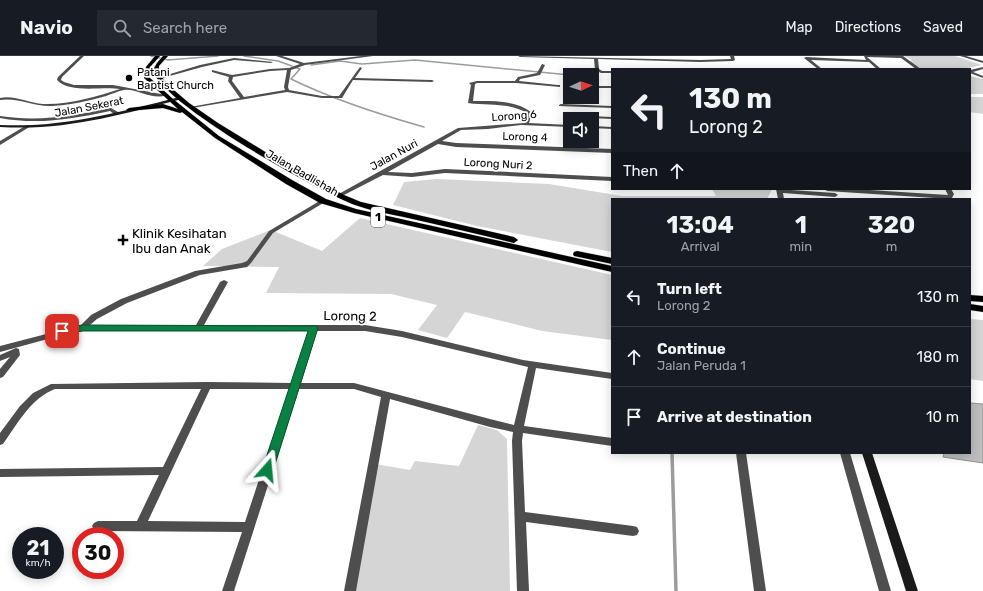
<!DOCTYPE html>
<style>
:root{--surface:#171b24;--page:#242831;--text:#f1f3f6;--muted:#9ea1a6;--line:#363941}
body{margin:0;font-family:Rubik,sans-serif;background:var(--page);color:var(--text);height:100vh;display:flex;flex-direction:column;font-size:15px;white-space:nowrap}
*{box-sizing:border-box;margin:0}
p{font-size:13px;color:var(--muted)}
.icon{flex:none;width:22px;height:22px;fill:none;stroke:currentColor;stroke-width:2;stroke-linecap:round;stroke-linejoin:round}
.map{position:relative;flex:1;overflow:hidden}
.drawer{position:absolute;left:611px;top:142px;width:360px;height:256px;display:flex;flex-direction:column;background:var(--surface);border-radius:0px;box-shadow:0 2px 10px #0003}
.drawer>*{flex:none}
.hud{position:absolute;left:611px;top:12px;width:360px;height:122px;border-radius:0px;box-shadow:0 2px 10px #0003;background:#171b24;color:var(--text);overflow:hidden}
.needle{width:26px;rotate:86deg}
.fabs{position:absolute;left:563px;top:12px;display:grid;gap:8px}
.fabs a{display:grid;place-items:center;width:36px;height:36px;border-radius:0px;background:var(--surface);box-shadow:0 2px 10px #0003;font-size:20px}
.speed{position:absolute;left:12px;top:471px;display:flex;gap:8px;font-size:20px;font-weight:700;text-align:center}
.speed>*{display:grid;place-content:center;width:52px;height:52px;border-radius:50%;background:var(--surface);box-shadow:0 2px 10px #0003;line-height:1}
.speed small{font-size:10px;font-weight:400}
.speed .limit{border:6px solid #d22;background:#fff;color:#111}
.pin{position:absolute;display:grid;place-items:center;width:34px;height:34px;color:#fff;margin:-17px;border-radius:8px;box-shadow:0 2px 6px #0006}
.me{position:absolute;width:44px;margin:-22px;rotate:18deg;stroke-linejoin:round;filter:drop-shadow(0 0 3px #0008)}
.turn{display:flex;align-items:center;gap:14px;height:84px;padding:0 12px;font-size:18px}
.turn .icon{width:52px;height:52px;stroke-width:2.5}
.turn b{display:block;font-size:28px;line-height:34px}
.then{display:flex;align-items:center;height:38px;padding:0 12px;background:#0003;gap:8px;font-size:15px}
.eta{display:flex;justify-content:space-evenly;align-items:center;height:68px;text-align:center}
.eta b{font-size:24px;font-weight:700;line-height:28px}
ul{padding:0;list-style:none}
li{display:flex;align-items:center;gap:12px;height:60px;padding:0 12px;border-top:1px solid var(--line)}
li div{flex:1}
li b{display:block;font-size:15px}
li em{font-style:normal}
header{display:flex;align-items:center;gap:24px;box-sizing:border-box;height:56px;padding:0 20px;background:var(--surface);border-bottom:1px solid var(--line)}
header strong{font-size:19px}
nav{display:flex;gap:22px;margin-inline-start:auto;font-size:14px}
.search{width:280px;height:36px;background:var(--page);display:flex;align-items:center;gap:10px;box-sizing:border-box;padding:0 14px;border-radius:0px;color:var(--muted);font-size:15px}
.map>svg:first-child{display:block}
</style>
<header>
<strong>Navio</strong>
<div class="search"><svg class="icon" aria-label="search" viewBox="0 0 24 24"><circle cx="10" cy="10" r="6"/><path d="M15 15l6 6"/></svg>Search here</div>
<nav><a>Map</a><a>Directions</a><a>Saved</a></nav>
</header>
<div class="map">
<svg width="983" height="535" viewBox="0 0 983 535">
<rect width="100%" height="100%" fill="#fff"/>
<g fill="#d5d5d5">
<polygon points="904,0 955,0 982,9 964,13 921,13 910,5 912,4"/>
<polygon points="970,20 983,23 983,38 970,38"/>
<polygon points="970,41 983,41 983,58 970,56"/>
<polygon points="437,123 549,128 622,140 716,140 712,133 772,133 767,143 612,143 612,196 477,170 393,149 404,126"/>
<polygon points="360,162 612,219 612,284 542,275 465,256 447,282 418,274 437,249 391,238 266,237 279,211 203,210 222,193 271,174 322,195"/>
<polygon points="970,263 983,264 983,325 970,323"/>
<polygon points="478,369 497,374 507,383 510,535 353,535 375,408 410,414 415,405 459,410"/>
</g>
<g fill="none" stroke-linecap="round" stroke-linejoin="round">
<g stroke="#9c9c9c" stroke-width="1.5">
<polyline points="151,0 168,4 218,0"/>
<polyline points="244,0 278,5 292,10"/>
<polyline points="311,9 340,5 362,8 415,4 570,19"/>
<path d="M294,11L300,13L291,23C334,44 378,58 424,71"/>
</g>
<polyline stroke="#9c9c9c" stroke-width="3.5" points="672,397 676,535"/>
</g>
<polygon fill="#bebebe" stroke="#929292" points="970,347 983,348 983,407 943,401 944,397 970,397"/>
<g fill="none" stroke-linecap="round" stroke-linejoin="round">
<defs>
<g id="primary">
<polygon points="155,0 160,0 150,11 150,22 173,43 219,80 292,124 326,143 356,153 612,210 612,216 354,157 320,147 286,128 215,82 182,56 180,57 163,52 127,55 126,54 129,52 163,48 178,53 144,22 146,11"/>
<path d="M163,0H168L159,10V17L168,29L189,47L218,67L285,108L344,139L361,146L514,181L518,184L514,187C479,178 443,170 408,162C391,158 371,155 355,149C320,136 160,47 153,14L157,7Z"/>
<polygon points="577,195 612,202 612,208 574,200 573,198 574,196"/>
<polygon points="970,239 983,240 983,246 970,245"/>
<polygon points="970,248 983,250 983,256 970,254"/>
</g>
</defs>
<use href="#primary" stroke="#dbdbdb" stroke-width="1"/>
<g fill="#4e4e4e" fill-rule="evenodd">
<path d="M80,0H84L62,21L61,24L64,26L74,29H113L166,39C154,45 136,32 124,34C118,35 112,38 106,40C89,45 70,49 52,50C34,51 18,41 0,44V42C15,39 28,47 43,48C68,49 96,41 120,33C102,30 70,38 57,24L58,21Z"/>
<path d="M276,0H282L304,7L361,0H373L305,9L291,14L288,31L289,34L322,40H339L360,11L362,12L355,22L432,24L434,25L432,26L353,24L342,42H322L287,36L192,52L190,51L240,42L228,25L229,21L212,16V14L232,19L270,13L289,12L300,8ZM287,14L284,31L285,34L244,41L232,25L233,21L270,15Z"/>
<polygon points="518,0 700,4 731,3 730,0 734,0 735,4 733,5 700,6 598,3 599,13 602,15 612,15 612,17 601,17 595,14 594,3 520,1"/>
<polygon points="864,0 903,0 921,13 916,13 901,2 867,1 881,13 877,13 869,6 811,4 822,13 818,13 804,2 806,1 866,4"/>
<polygon points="960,0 966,0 983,5 983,7"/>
<polygon points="234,2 273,6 271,7 234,4 202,11 159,23 157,22 200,9"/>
<path d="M542,8L545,9L540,19L520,23L519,25L558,29H560V31L516,27H477L475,28L473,45C493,45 517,44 532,57L529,67L570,69V71L521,69L488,73L461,74L442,85L456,87L612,93V97L456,91L438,88L388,116L412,117L445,113L612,121V125L445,117L412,121L383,119L340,141H336L335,140L458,72L524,67L527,57C508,46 489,50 468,47L471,29L469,27L477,25H515L518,21L537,17Z"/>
<polygon points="983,11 983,13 973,16 983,20 983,22 970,17 970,14"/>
<rect x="592" y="30" width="20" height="2"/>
<polygon points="561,48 612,50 612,52 559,50 559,49"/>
<path d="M111,52L118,56V58H114L110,55C73,63 38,69 0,62V60C38,66 74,60 111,52Z"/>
<polygon points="589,60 612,61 612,63 591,62 589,61"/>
<polygon points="27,69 31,70 0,89 0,85"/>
<polygon points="592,70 612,71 612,73 592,72"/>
<polygon points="776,133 835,137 838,139 835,141 783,137 784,143 778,143"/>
<polygon points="824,133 854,133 948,139 945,133 951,133 954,138 952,142 950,143 827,135"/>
<path d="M323,143L326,145L325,146L273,177L251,207L247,211L200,219L127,247L97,263L90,269H196L220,226L224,224L228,226L204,269H365L402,275L523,304L612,317V323L536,312L524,370L612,382V390L523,377L522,385L525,456L633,470L637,471L639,475L637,479L633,480L526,466L529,535H517L512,385L513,376L490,371L390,343L356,535H344L381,341L354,333H299L234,535H222L242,476L98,475L94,473L92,470L94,467L98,465H137L159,419L0,421V413L163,411L201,333H55C30,343 18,367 3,388L0,389V377L20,350L33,337L51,328L207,326L292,327L309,275H77L0,296V290L81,269L91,259L121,243L195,215L242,207L247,205L269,175ZM317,275H365L402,281L528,311L514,369L490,363L354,327H301ZM210,333H289L245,466L148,465Z"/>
<polygon points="16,292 19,293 20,299 3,321 0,322 0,313 10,301 0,305 0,299"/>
<polygon points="736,397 746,397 766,535 754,535"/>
<polygon points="840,397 850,397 891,535 879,535"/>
</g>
<g fill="#1b1b1b" fill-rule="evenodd">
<path d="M180,41H182V43C119,59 65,75 0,71V69C65,72 118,56 180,41Z"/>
<polygon points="862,397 872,397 918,535 906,535"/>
</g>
<use href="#primary" fill="#000" fill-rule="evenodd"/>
</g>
<polygon fill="#0b8043" stroke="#07532c" points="83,269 317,270 318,272 272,418 267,419 263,418 262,414 308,275 83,275 62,278 58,275 62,272"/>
<g fill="#000" stroke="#fff" stroke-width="1.5">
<circle cx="129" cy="22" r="4"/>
<path d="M121 178h4v4h4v4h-4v4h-4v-4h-4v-4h4z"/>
</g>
<g text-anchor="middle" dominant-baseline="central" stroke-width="3.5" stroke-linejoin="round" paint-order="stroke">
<g font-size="11" fill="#000" stroke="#fff" text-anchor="start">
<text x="137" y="16">Patani<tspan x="137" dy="13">Baptist Church</tspan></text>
</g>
<g font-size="11" fill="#000" stroke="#fff">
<text transform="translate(89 51) rotate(-11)">Jalan Sekerat</text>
<text transform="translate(514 60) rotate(-4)">Lorong 6</text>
<text transform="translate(525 81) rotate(2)">Lorong 4</text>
<text transform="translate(394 99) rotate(-29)">Jalan Nuri</text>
<text transform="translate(498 108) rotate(3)">Lorong Nuri 2</text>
<text transform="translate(302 117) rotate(30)">Jalan Badlishah</text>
</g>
<rect fill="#fff" stroke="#4c4c4c" stroke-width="1" x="371" y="151" width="14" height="20" rx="3"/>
<g font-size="12" font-weight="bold" fill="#000">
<text x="378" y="161">1</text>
</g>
<g font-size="13" fill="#000" stroke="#fff" text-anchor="start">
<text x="132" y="177">Klinik Kesihatan<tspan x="132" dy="15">Ibu dan Anak</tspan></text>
</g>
<g font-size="13" fill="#000" stroke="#fff">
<text transform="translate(350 260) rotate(1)">Lorong 2</text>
</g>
</g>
</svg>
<div class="fabs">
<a><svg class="needle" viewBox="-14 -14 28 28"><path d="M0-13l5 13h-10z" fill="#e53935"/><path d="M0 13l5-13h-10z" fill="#9ea1a6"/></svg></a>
<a><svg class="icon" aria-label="sound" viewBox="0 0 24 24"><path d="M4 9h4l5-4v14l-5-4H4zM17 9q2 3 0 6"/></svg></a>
</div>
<div class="speed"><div>21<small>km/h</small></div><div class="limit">30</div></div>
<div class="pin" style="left:62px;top:275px;background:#d93025"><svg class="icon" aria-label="arrive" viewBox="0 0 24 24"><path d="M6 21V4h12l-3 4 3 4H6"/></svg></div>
<svg class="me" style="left:267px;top:414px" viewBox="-20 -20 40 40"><path d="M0-17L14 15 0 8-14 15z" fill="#0b8043" stroke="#fff" stroke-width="4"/></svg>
<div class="hud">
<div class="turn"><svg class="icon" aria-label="left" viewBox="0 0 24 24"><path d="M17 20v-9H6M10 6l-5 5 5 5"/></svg><div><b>130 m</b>Lorong 2</div></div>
<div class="then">Then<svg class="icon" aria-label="ahead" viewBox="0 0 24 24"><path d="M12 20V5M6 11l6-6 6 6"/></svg></div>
</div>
<section class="drawer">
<div class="eta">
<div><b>13:04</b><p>Arrival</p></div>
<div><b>1</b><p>min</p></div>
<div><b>320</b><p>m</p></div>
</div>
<ul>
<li><svg class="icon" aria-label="left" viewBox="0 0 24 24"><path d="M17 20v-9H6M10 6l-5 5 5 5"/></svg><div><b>Turn left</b><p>Lorong 2</p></div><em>130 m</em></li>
<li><svg class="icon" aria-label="ahead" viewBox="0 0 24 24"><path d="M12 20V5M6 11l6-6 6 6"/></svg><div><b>Continue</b><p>Jalan Peruda 1</p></div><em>180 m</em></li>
<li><svg class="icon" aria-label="arrive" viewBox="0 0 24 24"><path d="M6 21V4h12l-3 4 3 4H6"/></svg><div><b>Arrive at destination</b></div><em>10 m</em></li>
</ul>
</section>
</div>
